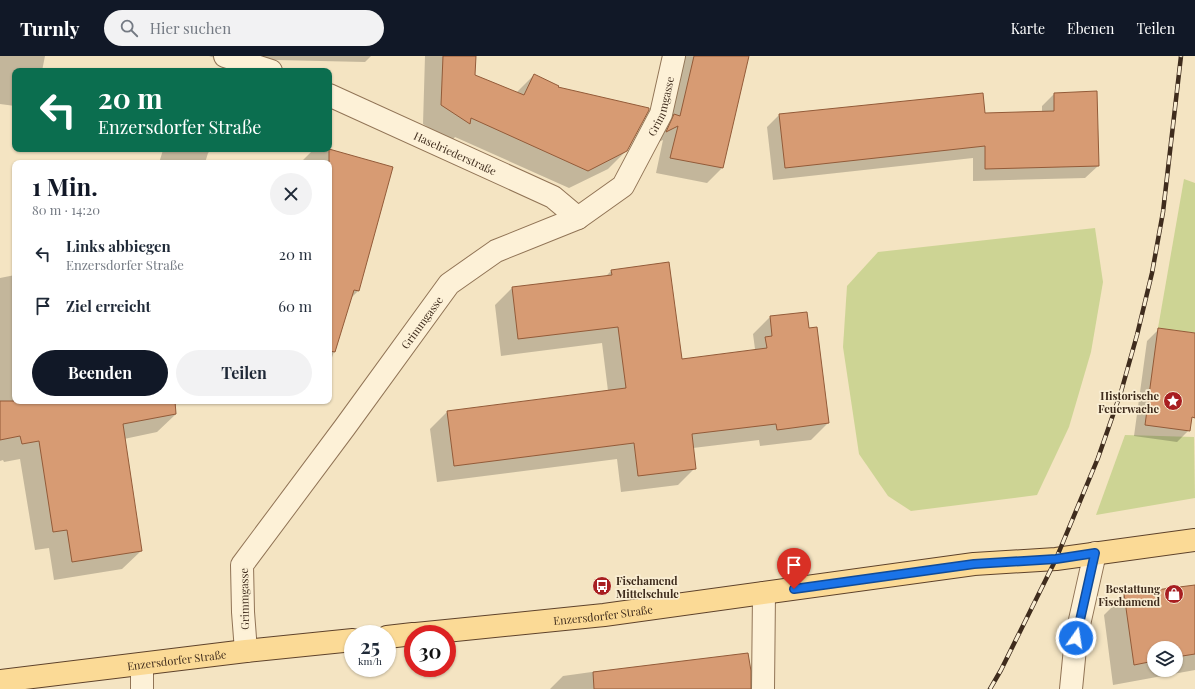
<!DOCTYPE html>
<html lang="de">
<meta charset="utf-8">
<style>
:root{--surface:#fff;--page:#f2f2f3;--text:#1f2937;--muted:#747a83;--accent:#111827}
body{margin:0;font-family:"Playfair Display",serif;background:var(--page);color:var(--text);height:100vh;display:flex;flex-direction:column;font-size:15px;white-space:nowrap}
*{box-sizing:border-box;margin:0}
p{font-size:13px;color:var(--muted)}
.icon{flex:none;width:22px;height:22px;fill:none;stroke:currentColor;stroke-width:2;stroke-linecap:round;stroke-linejoin:round}
.map{position:relative;flex:1;overflow:hidden}
.side{position:absolute;left:12px;top:104px;width:320px;height:244px;display:flex;flex-direction:column;background:var(--surface);border-radius:8px;box-shadow:0 1px 3px #0004}
.side>*{flex:none}
.banner{position:absolute;left:12px;top:12px;width:320px;height:84px;border-radius:8px;box-shadow:0 1px 3px #0004;background:#0b6e4f;color:#fff;overflow:hidden}
.controls{position:absolute;left:1147px;top:585px;display:grid;gap:8px}
.controls a{display:grid;place-items:center;width:36px;height:36px;border-radius:50%;background:var(--surface);box-shadow:0 1px 3px #0004;font-size:20px}
.speed{position:absolute;left:344px;top:569px;display:flex;gap:8px;font-size:20px;font-weight:700;text-align:center}
.speed>*{display:grid;place-content:center;width:52px;height:52px;border-radius:50%;background:var(--surface);box-shadow:0 1px 3px #0004;line-height:1}
.speed small{font-size:10px;font-weight:400}
.speed .limit{border:6px solid #d22;background:#fff;color:#111}
.pin{position:absolute;display:grid;place-items:center;width:34px;height:34px;color:#fff;margin:-41px -17px;border-radius:50% 50% 50% 0;rotate:-45deg;box-shadow:0 0 4px #0007}
.pin .icon{rotate:45deg}
.me{position:absolute;width:44px;margin:-22px;rotate:13deg;stroke-linejoin:round;filter:drop-shadow(0 0 3px #0008)}
.turn{display:flex;align-items:center;gap:14px;height:84px;padding:0 20px;font-size:18px}
.turn .icon{width:52px;height:52px;stroke-width:2.5}
.turn b{display:block;font-size:28px;line-height:34px}
.round{display:grid;place-items:center;flex:none;width:42px;height:42px;border-radius:21px;background:var(--page)}
.head{display:flex;align-items:center;justify-content:space-between;height:68px;padding:0 20px}
h1{font-size:24px;font-weight:700;line-height:30px;color:var(--accent)}
.action{display:flex;gap:8px;margin-top:auto;padding:8px 20px}
.action a{flex:1;height:46px;border-radius:24px;background:var(--accent);color:#fff;font-size:16px;font-weight:700;line-height:46px;text-align:center}
.action a+a{background:var(--page);color:var(--text)}
ul{padding:0;list-style:none}
li{display:flex;align-items:center;gap:12px;height:52px;padding:0 20px}
li div{flex:1}
li b{display:block;font-size:15px}
li em{font-style:normal}
header{display:flex;align-items:center;gap:24px;box-sizing:border-box;height:56px;padding:0 20px;background:var(--accent);color:#fff}
header strong{font-size:19px}
nav{display:flex;gap:22px;margin-inline-start:auto;font-size:14px}
.search{width:280px;height:36px;background:var(--page);display:flex;align-items:center;gap:10px;box-sizing:border-box;padding:0 14px;border-radius:22px;color:var(--muted);font-size:15px}
.map>svg:first-child{display:block}
</style>
<header>
<strong>Turnly</strong>
<div class="search"><svg class="icon" aria-label="search" viewBox="0 0 24 24"><circle cx="10" cy="10" r="6"/><path d="M15 15l6 6"/></svg>Hier suchen</div>
<nav><a>Karte</a><a>Ebenen</a><a>Teilen</a></nav>
</header>
<div class="map">
<svg width="1195" height="633" viewBox="0 0 1195 633">
<rect width="100%" height="100%" fill="#f4e4c2"/>
<g fill="#cdd494">
<polygon points="1184,123 1195,127 1195,277 1158,272"/>
<polygon points="1095,172 1103,226 1091,296 1069,371 1037,439 911,455 888,440 859,398 843,291 847,230 878,196"/>
<polygon points="1125,379 1194,381 1195,442 1096,459"/>
</g>
<g fill="#0003" fill-rule="evenodd">
<polygon points="0,0 45,0 42,15 15,15 15,50 0,48"/>
<polygon points="209,0 371,0 365,6 276,4 265,15 252,15"/>
<polygon points="425,0 475,0 474,19 516,37 534,19 557,32 627,94 608,113 569,132 455,81 451,86 423,68"/>
<polygon points="683,0 748,0 722,112 707,127 656,117 663,84 652,89"/>
<polygon points="1054,38 1098,110 1085,122 973,125 973,102 773,124 767,71 779,59 982,39 984,58 1042,56 1042,50"/>
<polygon points="160,93 212,93 208,97 205,107 159,107 163,94"/>
<polygon points="314,93 325,93 392,112 358,235 351,242 329,311 329,107 300,107"/>
<polygon points="612,214 681,304 753,295 755,293 753,278 770,261 807,257 808,273 828,367 811,384 760,390 759,384 693,392 695,412 678,429 621,436 617,403 437,426 430,373 447,356 608,335 602,287 501,300 495,249 512,232 606,220"/>
<polygon points="15,219 15,345 173,345 176,358 157,376 124,383 141,495 122,513 54,524 49,492 35,494 20,403 4,406 3,404 0,405 0,222"/>
<polygon points="1158,274 1195,278 1195,344 1193,361 1190,364 1189,374 1177,386 1134,380 1147,285"/>
<polygon points="298,345 308,345 306,347"/>
<path d="M1195,530V614L1113,629L1104,559L1124,539ZM1154,592H1176V614H1154Z"/>
<polygon points="606,614 606,615 750,633 550,633 563,620"/>
</g>
<g fill="#d79b73" stroke="#935b39">
<polygon points="443,0 476,0 475,19 524,39 534,18 559,30 558,31 649,52 649,54 627,95 588,115 471,62 470,68 441,49"/>
<polygon points="694,0 749,0 723,112 670,102 678,70 666,76 674,58 680,60"/>
<polygon points="1097,35 1099,110 985,113 985,90 785,112 779,58 983,37 985,57 1054,55 1054,37"/>
<polygon points="329,93 393,111 359,235 354,234 335,296 329,295"/>
<polygon points="669,206 682,303 767,292 765,281 772,280 770,260 807,256 809,272 817,271 829,367 777,374 776,368 692,378 696,413 638,420 634,387 454,410 447,355 626,332 618,271 518,283 512,231 612,219 611,214"/>
<polygon points="1158,272 1195,277 1195,362 1192,361 1190,375 1145,369"/>
<polygon points="0,345 175,345 176,358 123,368 142,495 72,506 67,474 53,476 39,385 22,388 20,380 0,384"/>
<polygon points="1195,529 1195,598 1176,601 1176,592 1154,592 1154,605 1134,609 1124,538"/>
<polygon points="748,597 751,615 751,633 594,633 593,616"/>
</g>
<g fill="none" stroke-linecap="round" stroke-linejoin="round">
<defs>
<g id="minor">
<polyline points="225,0 271,15"/>
<path id="s1" d="M329,39L553,141L578,162"/>
<path id="s2" d="M246,595L243,556L242,509L345,371L449,228L496,195L578,162L623,130L661,58L674,0"/>
<polyline points="142,633 142,608"/>
<polyline points="763,633 764,537"/>
<polyline points="1071,633 1076,582 1095,497"/>
</g>
<g id="major">
<path id="s3" d="M416,578L604,559L974,508L1056,503L1195,484"/>
<polyline points="387,581 413,578"/>
<path id="s4" d="M0,625L246,595L353,584"/>
</g>
</defs>
<use href="#minor" stroke="#917456" stroke-width="24"/>
<use href="#major" stroke="#5e422b" stroke-width="24"/>
<use href="#minor" stroke="#fdf1d7" stroke-width="22"/>
<use href="#major" stroke="#fbda96" stroke-width="22"/>
<defs>
<polyline id="rail" points="990,633 1001,614 1056,503 1098,402 1121,336 1137,279 1152,217 1163,156 1181,0"/>
</defs>
<use href="#rail" stroke="#3f2c1d" stroke-width="4.5"/>
<use href="#rail" stroke="#faeed3" stroke-width="3" stroke-dasharray="9" stroke-linecap="butt"/>
</g>
<g fill="none" stroke-linecap="round" stroke-linejoin="round">
<defs>
<polyline id="route" points="794,533 974,508 1056,503 1095,497 1076,582"/>
</defs>
<use href="#route" stroke="#114b97" stroke-width="10"/>
<use href="#route" stroke="#1a73e8" stroke-width="7"/>
</g>
<defs>
<symbol id="sight-disc" viewBox="-11 -11 22 22"><circle r="9.5" fill="#a81e21" stroke="#faeed3"/><path d="M0-6L1.8-2.2L6-1.7L2.9 1.2L3.7 5.4L0 3.3L-3.7 5.4L-2.9 1.2L-6-1.7L-1.8-2.2Z" fill="#fff"/></symbol>
<symbol id="bus-disc" viewBox="-11 -11 22 22"><circle r="9.5" fill="#a81e21" stroke="#faeed3"/><path d="M-5-6H5V4H4V6H2V4H-2V6H-4V4H-5ZM-3.5-4V0h7V-4ZM-3.5 1.2v1.5H-2V1.2ZM2 1.2v1.5H3.5V1.2Z" fill="#fff"/></symbol>
<symbol id="shop-disc" viewBox="-11 -11 22 22"><circle r="9.5" fill="#a81e21" stroke="#faeed3"/><path d="M-5-2.5h2.3a2.7 3.5 0 0 1 5.4 0H5L5.5 6h-11ZM-1.5-2.5h3a1.5 2.3 0 0 0-3 0Z" fill="#fff"/></symbol>
</defs>
<g fill-rule="evenodd">
<use href="#sight-disc" x="1162" y="334" width="22" height="22"/>
<use href="#bus-disc" x="591" y="519" width="22" height="22"/>
<use href="#shop-disc" x="1163" y="527" width="22" height="22"/>
</g>
<g text-anchor="middle" dominant-baseline="central" stroke-width="3.5" stroke-linejoin="round" paint-order="stroke">
<g font-size="11" fill="#3f2c1d" stroke="#faeed3">
<text stroke="none"><textPath href="#s2" startOffset="725">Grimmgasse</textPath></text>
<text stroke="none"><textPath href="#s1" startOffset="139">Haselriederstraße</textPath></text>
<text stroke="none"><textPath href="#s2" startOffset="388">Grimmgasse</textPath></text>
<text transform="translate(244 543) rotate(-91)">Grimmgasse</text>
<text stroke="none"><textPath href="#s3" startOffset="188">Enzersdorfer Straße</textPath></text>
<text stroke="none"><textPath href="#s4" startOffset="178">Enzersdorfer Straße</textPath></text>
</g>
<g font-size="11" font-weight="bold" fill="#3f2c1d" stroke="#faeed3" text-anchor="end">
<text x="1159" y="339">Historische<tspan x="1159" dy="13">Feuerwache</tspan></text>
<text x="616" y="524" text-anchor="start">Fischamend<tspan x="616" dy="13">Mittelschule</tspan></text>
<text x="1160" y="532">Bestattung<tspan x="1160" dy="13">Fischamend</tspan></text>
</g>
</g>
</svg>
<div class="controls">
<a><svg class="icon" aria-label="layers" viewBox="0 0 24 24"><path d="M12 4l9 5-9 5-9-5zM3 14l9 5 9-5"/></svg></a>
</div>
<div class="speed"><div>25<small>km/h</small></div><div class="limit">30</div></div>
<div class="pin" style="left:794px;top:533px;background:#d93025"><svg class="icon" aria-label="arrive" viewBox="0 0 24 24"><path d="M6 21V4h12l-3 4 3 4H6"/></svg></div>
<svg class="me" style="left:1076px;top:582px" viewBox="-20 -20 40 40"><circle r="17" fill="#1a73e8" stroke="#fff" stroke-width="3"/><path d="M0-11L8 9 0 5-8 9z" fill="#fff"/></svg>
<div class="banner">
<div class="turn"><svg class="icon" aria-label="left" viewBox="0 0 24 24"><path d="M17 20v-9H6M10 6l-5 5 5 5"/></svg><div><b>20 m</b>Enzersdorfer Straße</div></div>
</div>
<section class="side">
<div class="head"><div><h1>1 Min.</h1><p>80 m · 14:20</p></div><a class="round"><svg class="icon" aria-label="close" viewBox="0 0 24 24"><path d="M6 6l12 12M18 6L6 18"/></svg></a></div>
<ul>
<li><svg class="icon" aria-label="left" viewBox="0 0 24 24"><path d="M17 20v-9H6M10 6l-5 5 5 5"/></svg><div><b>Links abbiegen</b><p>Enzersdorfer Straße</p></div><em>20 m</em></li>
<li><svg class="icon" aria-label="arrive" viewBox="0 0 24 24"><path d="M6 21V4h12l-3 4 3 4H6"/></svg><div><b>Ziel erreicht</b></div><em>60 m</em></li>
</ul>
<div class="action"><a>Beenden</a><a>Teilen</a></div>
</section>
</div>
